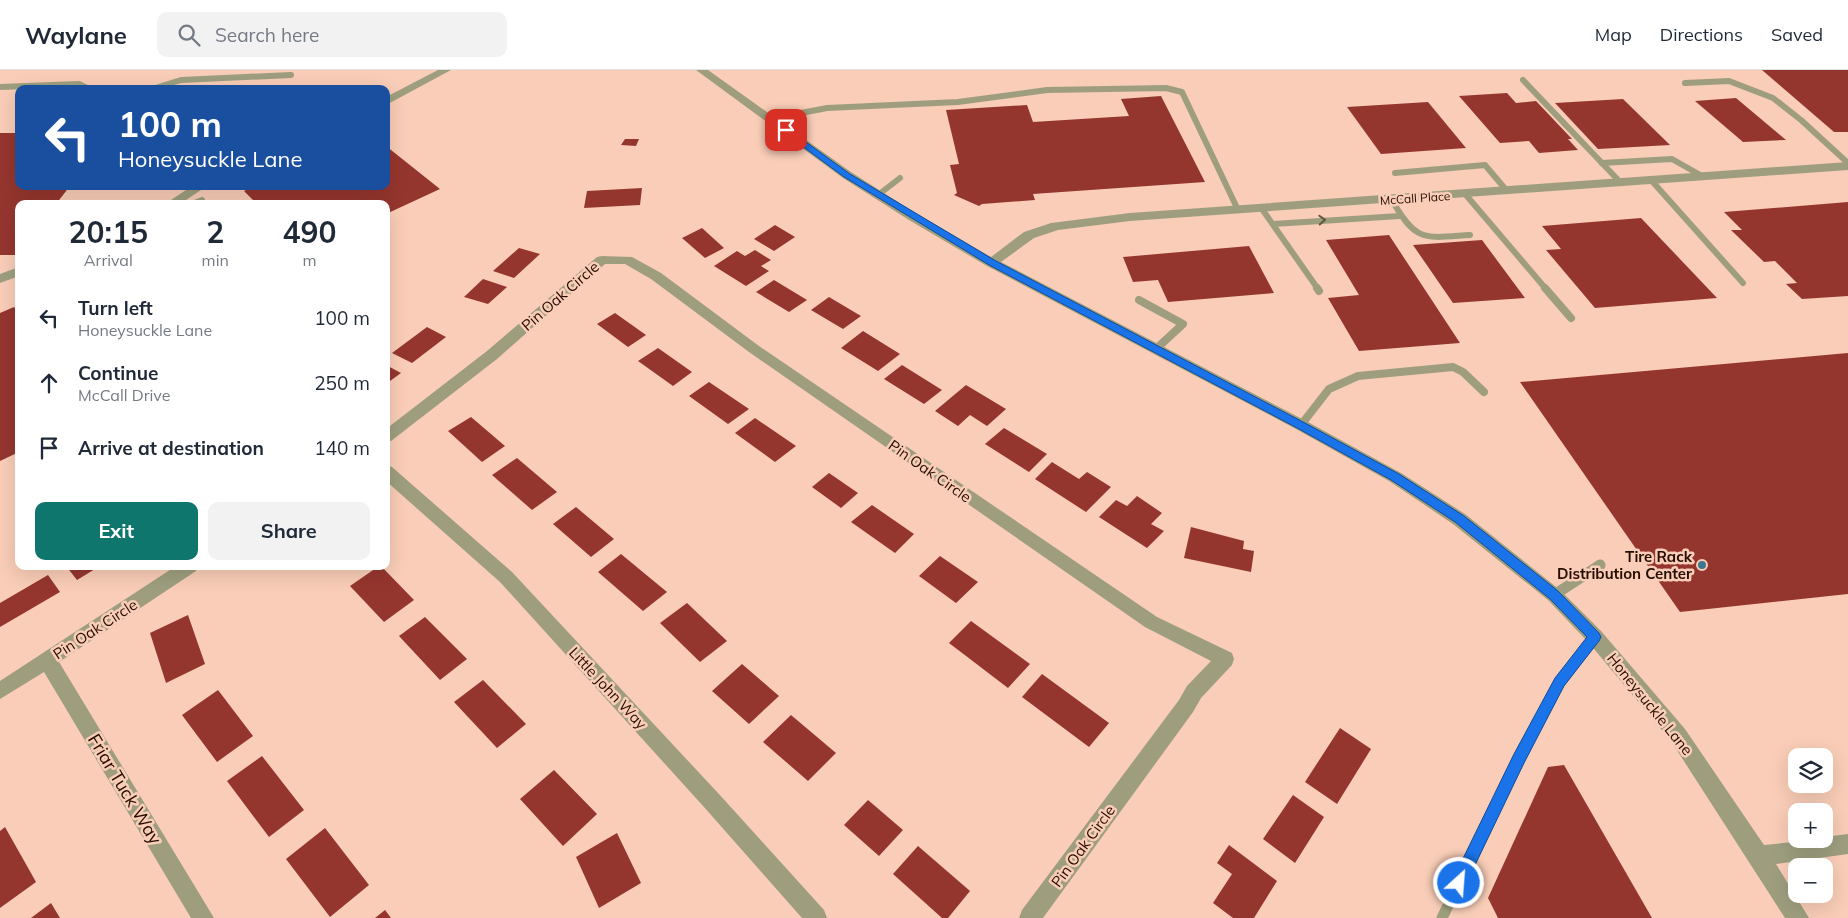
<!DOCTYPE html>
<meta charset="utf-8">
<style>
:root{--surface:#fff;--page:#f2f2f3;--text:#1f2937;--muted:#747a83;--line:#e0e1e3;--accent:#0f766e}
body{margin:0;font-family:Mulish,sans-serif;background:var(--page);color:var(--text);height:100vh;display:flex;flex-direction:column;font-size:19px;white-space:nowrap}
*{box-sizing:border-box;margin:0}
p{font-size:16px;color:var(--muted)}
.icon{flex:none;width:28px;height:28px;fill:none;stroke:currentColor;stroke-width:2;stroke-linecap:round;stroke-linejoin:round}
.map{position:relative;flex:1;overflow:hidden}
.sheet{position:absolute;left:15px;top:130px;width:375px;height:370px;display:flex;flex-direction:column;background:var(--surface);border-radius:10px;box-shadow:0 5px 20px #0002}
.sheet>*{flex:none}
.hud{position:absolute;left:15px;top:15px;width:375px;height:105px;border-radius:10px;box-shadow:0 5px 20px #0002;background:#1a4fa0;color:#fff;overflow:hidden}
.buttons{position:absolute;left:1788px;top:678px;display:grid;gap:10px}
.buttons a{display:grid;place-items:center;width:45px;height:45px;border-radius:10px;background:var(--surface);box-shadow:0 5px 20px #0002;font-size:25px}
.pin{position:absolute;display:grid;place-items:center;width:42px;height:42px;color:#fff;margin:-21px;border-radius:10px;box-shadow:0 2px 8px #0006}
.me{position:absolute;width:55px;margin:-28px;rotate:26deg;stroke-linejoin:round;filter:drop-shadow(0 0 4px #0008)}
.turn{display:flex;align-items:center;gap:18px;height:105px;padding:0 20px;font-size:22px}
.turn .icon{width:65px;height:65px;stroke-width:2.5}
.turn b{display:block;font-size:35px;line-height:42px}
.eta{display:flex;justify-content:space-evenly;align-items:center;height:85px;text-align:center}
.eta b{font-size:30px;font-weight:700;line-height:35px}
.button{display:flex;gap:10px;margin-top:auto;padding:10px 20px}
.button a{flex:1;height:58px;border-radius:10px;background:var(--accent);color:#fff;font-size:20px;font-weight:700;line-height:58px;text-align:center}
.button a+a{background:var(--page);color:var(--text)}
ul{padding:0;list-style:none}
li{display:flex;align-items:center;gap:15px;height:65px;padding:0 20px}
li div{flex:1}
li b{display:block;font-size:19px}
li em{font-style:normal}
header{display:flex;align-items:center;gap:30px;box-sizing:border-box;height:70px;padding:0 25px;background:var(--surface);border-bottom:1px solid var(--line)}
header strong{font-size:24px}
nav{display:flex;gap:28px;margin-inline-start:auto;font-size:18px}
.search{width:350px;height:45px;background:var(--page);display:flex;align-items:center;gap:12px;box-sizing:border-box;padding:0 18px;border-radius:10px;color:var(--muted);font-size:19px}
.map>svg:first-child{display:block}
</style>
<header>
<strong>Waylane</strong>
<div class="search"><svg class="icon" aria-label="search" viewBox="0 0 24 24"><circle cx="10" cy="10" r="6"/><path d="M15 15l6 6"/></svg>Search here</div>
<nav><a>Map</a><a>Directions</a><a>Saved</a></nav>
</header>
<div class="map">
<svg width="1848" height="848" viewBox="0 0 1848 848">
<rect width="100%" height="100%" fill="#f9cdb7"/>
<g fill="#95362e">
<polygon points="1762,0 1848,0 1848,62 1834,62"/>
<polygon points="1507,23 1516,33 1536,31 1572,69 1568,69 1578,80 1539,83 1529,71 1500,73 1459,26"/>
<polygon points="1161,26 1205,112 1033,124 1035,130 982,134 979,136 954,125 957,123 950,95 959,94 946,40 1027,35 1033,52 1129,46 1121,29"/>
<polygon points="1736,28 1786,70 1743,72 1695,31"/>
<polygon points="1623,29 1670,75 1598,79 1555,33"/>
<polygon points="1428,32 1466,78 1381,84 1347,37"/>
<polygon points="0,63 19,63 19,116 70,116 56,134 19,134 19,181 16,185 0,185"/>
<polygon points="625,69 639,69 636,76 621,75"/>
<polygon points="386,76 440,119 386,144 386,134 257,134 244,121 254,116 386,116"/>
<polygon points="642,118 640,135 584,138 587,121"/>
<polygon points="1848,132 1848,226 1802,229 1786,214 1797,213 1775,191 1764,192 1731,160 1742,160 1724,142"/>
<polygon points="1641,148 1717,228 1595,238 1546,180 1561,179 1542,156"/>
<polygon points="775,155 795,167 774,181 754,169"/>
<polygon points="702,158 724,178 705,188 682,168"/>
<polygon points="1389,165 1460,273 1359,281 1328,228 1359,225 1326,170"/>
<polygon points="1482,170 1525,228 1453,233 1413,175"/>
<polygon points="1249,176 1274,223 1168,232 1158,210 1133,212 1123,187"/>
<polygon points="519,178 540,184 514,208 493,201"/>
<polygon points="755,180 771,190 761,196 769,201 746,216 714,196 737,181 745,186"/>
<polygon points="483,209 507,217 488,234 464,227"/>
<polygon points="774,210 807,230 789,242 756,222"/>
<polygon points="829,227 861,246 843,259 811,240"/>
<polygon points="14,237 19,243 19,382 0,391 0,243"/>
<polygon points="615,243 646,265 628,277 597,254"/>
<polygon points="427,257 446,267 412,293 392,283"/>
<polygon points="863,261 900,284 878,301 841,278"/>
<polygon points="658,278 692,302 673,316 638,291"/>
<polygon points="1848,283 1848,524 1680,542 1520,312"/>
<polygon points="386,295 401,303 386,314"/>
<polygon points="902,295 942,320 924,334 884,309"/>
<polygon points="709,312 749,339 728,354 689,326"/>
<polygon points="966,315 1006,339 987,356 970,345 958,356 935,341"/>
<polygon points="471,347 505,376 482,392 448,361"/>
<polygon points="755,348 796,376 775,392 735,363"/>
<polygon points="1004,358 1047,384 1029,402 985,374"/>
<polygon points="517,388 557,422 532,440 492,405"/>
<polygon points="1052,392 1079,409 1087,402 1111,417 1086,442 1035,409"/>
<polygon points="829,403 858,423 841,438 812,417"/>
<polygon points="1137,426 1162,443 1151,454 1164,461 1147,478 1099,447 1116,430 1127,436"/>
<polygon points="872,435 914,464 895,483 851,452"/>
<polygon points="576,437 614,469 591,487 553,454"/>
<polygon points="1191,457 1244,471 1243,479 1254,481 1251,502 1184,488"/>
<polygon points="621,484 667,522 643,541 598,502"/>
<polygon points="940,486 978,512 956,533 919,506"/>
<polygon points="66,496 100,496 77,510"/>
<polygon points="379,496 381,496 414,530 384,552 350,516"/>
<polygon points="48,505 60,522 0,557 0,533"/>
<polygon points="687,533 727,571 700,592 660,553"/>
<polygon points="188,545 205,594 166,613 150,563"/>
<polygon points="425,547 467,589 440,610 399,566"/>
<polygon points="971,551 1030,594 1008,618 949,573"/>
<polygon points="742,594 779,626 749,654 712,621"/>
<polygon points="1042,604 1109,653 1089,677 1022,627"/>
<polygon points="483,610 526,654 497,678 454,632"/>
<polygon points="218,620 253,666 217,692 182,645"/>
<polygon points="791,645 836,683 808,711 763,672"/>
<polygon points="1340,658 1371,679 1337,734 1305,712"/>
<polygon points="262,686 304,740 269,767 227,711"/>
<polygon points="1564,695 1652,848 1498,848 1488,828 1548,697"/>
<polygon points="554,700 597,744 563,776 520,729"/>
<polygon points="1293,725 1324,747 1295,793 1263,769"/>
<polygon points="868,730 903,760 879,786 844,755"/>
<polygon points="5,757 36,812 0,838 0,761"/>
<polygon points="325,758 369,815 330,847 286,789"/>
<polygon points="617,763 641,813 599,838 576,787"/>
<polygon points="1229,775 1277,811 1254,848 1233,848 1213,833 1232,804 1217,793"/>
<polygon points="918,776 970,821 948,848 942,848 893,804"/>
<polygon points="51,833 60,848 31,848"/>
<polygon points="385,840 391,848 375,848"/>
</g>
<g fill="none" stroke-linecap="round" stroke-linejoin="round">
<g stroke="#9e9e7f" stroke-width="6">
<polyline points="1523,10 1621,113"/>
<polyline points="1685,13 1729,11 1773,28 1801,50 1848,93"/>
<polyline points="0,17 79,14 89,19"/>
<polyline points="152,19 181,10 291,5"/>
<polyline points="770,49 827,38 958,32 1047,20 1166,18 1182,22 1238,140"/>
<polyline points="1602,93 1672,89 1702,106"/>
<polyline points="1395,103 1485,95 1507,121"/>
<polyline points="1651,110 1743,213"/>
<polyline points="878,125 900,108"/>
<polyline points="1466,125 1546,219"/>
<path d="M1392,130C1416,173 1425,168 1470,165"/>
<polyline points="192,134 202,130"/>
<polyline points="1262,139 1318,219"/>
<polyline points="1273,154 1400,146"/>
</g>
<g stroke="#9e9e7f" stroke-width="8">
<polyline points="1317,218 1319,221"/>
<polyline points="1545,218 1571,248"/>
<polyline points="1139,230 1183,254 1156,279"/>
<polyline points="1301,355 1329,319 1358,306 1453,297 1463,302 1484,322"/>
<polyline points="1598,497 1601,495"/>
</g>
<g stroke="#9e9e7f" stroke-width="11">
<polyline points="1554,525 1600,495"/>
<polyline points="1442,848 1519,689 1560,612 1595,567"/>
</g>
<g fill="#9e9e7f" fill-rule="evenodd">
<polygon points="438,0 451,0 386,35 386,27"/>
<polygon points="696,0 708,0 851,102 917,144 991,187 1024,162 1051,153 1130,143 1848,92 1848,100 1130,151 1058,160 1034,168 1001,192 1306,351 1401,403 1465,444 1560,520 1601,561 1685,659 1764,775 1824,769 1824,767 1848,764 1848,784 1776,794 1809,848 1785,848 1671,671 1589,573 1548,530 1453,454 1389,411 1296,359 987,196 909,150 843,108"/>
<polygon points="192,116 207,116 180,134 165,134"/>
<polygon points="602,186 632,187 661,203 759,276 1157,547 1232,583 1234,589 1232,595 1201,628 1193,642 1043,848 1019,848 1022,840 1179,630 1187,616 1211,591 1145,557 749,282 651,209 625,194 605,194 497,289 391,371 386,373 386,359 487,281 597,187"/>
<polygon points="19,197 19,206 0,213 0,204"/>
<polygon points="386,395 392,397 512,502 718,723 824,840 827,848 802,848 704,737 500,512 386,411"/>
<polygon points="176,496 198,496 196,501 59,592 214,848 191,848 44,602 0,629 0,611"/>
</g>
</g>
<defs><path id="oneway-chevron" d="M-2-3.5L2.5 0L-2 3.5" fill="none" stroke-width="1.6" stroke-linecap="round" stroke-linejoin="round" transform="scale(1.25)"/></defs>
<use stroke="#625640" href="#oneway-chevron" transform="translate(1322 150) rotate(-3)"/>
<polygon fill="#1a73e8" stroke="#114b97" points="783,59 788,59 850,104 996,191 1305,353 1399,404 1464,446 1558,521 1599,563 1601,567 1599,571 1564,616 1524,693 1464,818 1459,820 1454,818 1452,813 1454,807 1514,684 1555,608 1587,567 1550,529 1455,452 1391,410 1297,358 989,195 844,107 783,62"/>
<circle fill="#3d7790" stroke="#f9cdb7" stroke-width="2" cx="1702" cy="495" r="5"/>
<g text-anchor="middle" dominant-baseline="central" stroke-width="5" stroke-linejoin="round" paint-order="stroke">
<g font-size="12" fill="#260d01" stroke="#f9cdb7">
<text transform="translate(1415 128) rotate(-4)">McCall Place</text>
</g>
<g font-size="15" fill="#260d01" stroke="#f9cdb7">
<text transform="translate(560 226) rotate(-41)">Pin Oak Circle</text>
<text transform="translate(930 401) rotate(35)">Pin Oak Circle</text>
<text transform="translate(95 559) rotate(-33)">Pin Oak Circle</text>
<text transform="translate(608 618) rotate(47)">Little John Way</text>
<text transform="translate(1650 634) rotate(51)">Honeysuckle Lane</text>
<text transform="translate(1083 776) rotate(-54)">Pin Oak Circle</text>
</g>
<g font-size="15" font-weight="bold" fill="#260d01" stroke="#f9cdb7" text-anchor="end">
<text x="1692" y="486">Tire Rack<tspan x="1692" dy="17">Distribution Center</tspan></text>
</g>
<g font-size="18" fill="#260d01" stroke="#f9cdb7">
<text transform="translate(125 719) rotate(59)">Friar Tuck Way</text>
</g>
</g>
</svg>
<div class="buttons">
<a><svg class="icon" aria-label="layers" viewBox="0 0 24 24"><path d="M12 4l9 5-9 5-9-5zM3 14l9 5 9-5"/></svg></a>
<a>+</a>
<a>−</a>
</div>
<div class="pin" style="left:786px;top:60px;background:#d93025"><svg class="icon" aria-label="arrive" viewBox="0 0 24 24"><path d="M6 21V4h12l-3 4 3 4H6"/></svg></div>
<svg class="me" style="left:1459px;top:813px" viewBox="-20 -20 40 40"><circle r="17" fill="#1a73e8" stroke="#fff" stroke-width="3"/><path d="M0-11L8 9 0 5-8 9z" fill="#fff"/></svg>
<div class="hud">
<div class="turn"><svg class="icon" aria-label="left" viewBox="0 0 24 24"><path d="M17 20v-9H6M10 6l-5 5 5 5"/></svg><div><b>100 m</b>Honeysuckle Lane</div></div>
</div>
<section class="sheet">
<div class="eta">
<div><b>20:15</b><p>Arrival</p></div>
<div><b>2</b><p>min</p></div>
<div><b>490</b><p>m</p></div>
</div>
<ul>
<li><svg class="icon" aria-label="left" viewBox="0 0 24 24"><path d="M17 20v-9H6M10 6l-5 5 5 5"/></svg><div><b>Turn left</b><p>Honeysuckle Lane</p></div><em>100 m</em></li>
<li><svg class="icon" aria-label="ahead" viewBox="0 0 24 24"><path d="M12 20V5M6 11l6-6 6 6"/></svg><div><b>Continue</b><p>McCall Drive</p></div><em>250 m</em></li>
<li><svg class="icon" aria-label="arrive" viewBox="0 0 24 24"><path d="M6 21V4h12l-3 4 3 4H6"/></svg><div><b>Arrive at destination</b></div><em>140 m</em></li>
</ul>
<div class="button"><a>Exit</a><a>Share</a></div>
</section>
</div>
